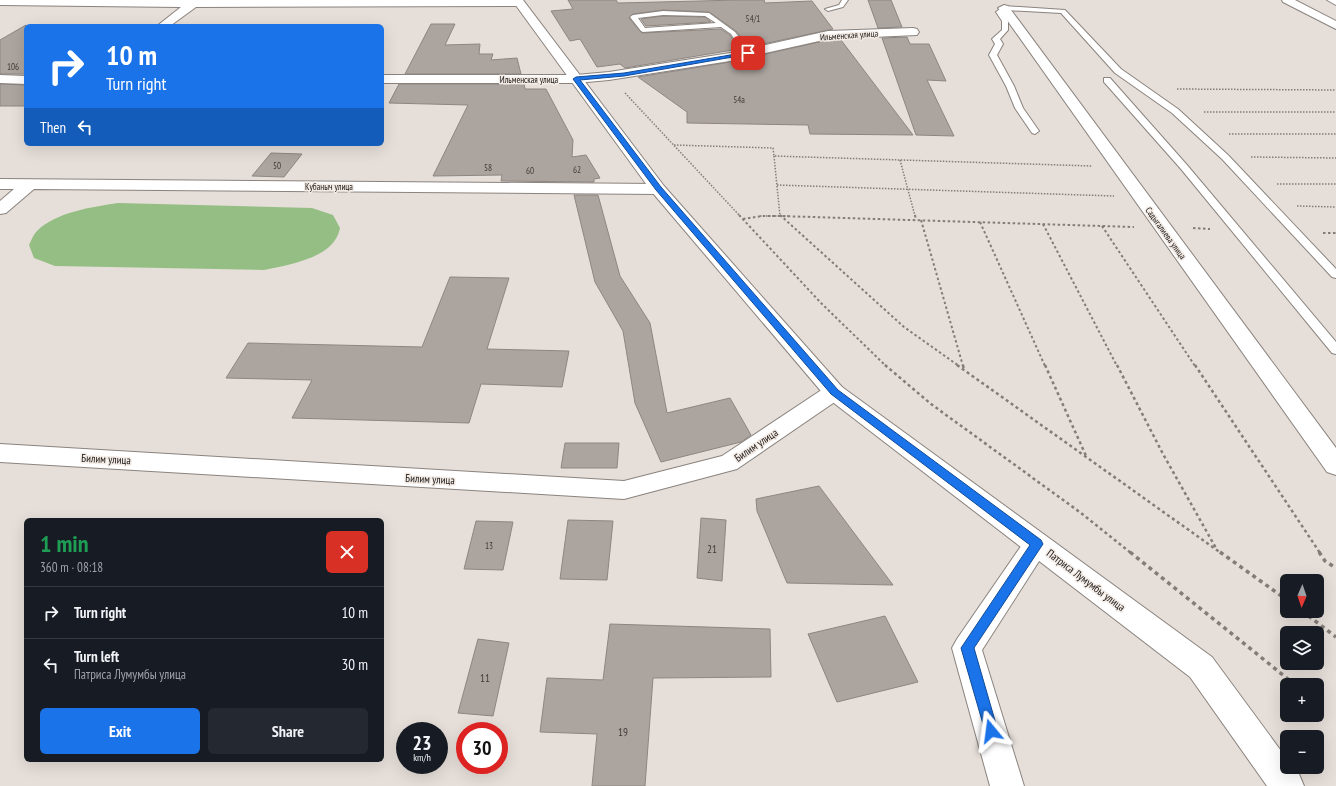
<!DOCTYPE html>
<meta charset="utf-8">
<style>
:root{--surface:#171b24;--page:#242831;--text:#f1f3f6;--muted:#9ea1a6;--line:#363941;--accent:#1a73e8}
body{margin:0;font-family:"PT Sans Narrow",sans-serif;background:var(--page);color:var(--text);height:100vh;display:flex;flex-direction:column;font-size:15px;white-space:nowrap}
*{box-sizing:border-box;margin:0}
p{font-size:13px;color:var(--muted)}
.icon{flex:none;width:22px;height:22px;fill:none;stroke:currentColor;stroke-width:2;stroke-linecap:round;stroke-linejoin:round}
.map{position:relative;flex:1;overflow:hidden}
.drawer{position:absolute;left:24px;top:518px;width:360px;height:244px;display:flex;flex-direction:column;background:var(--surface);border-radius:6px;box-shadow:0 4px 16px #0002}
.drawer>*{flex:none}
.hud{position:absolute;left:24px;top:24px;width:360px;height:122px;border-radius:6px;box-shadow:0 4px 16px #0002;background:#1a73e8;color:#fff;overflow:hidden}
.needle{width:26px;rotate:182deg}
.fabs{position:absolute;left:1280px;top:574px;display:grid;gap:8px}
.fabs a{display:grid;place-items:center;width:44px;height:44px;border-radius:6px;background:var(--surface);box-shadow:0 4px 16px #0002;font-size:20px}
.speed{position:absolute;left:396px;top:722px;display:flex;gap:8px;font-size:20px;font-weight:700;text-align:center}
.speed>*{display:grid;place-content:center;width:52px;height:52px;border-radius:50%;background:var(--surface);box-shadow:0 4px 16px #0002;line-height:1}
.speed small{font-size:10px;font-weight:400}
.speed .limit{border:6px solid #d22;background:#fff;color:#111}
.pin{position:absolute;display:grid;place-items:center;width:34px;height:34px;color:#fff;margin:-17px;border-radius:8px;box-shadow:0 2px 6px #0006}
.me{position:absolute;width:44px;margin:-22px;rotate:344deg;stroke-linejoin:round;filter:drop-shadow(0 0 3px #0008)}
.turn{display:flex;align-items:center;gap:14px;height:84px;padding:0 16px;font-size:18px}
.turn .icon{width:52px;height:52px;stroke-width:2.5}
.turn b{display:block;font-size:28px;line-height:34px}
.then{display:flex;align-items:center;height:38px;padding:0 16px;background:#0003;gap:8px;font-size:15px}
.round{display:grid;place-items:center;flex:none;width:42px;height:42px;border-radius:6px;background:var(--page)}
.headline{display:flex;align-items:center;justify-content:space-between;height:68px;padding:0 16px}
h1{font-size:24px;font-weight:700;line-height:30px;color:#1e9e55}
.cta{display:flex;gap:8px;margin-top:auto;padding:8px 16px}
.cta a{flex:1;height:46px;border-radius:6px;background:var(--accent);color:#fff;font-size:16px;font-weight:700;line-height:46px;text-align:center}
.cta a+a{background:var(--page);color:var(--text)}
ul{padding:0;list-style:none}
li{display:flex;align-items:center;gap:12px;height:52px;padding:0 16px;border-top:1px solid var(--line)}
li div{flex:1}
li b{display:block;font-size:15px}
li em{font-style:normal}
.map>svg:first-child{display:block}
</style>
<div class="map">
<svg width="1336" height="786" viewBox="0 0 1336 786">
<rect width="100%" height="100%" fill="#e6ded8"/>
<path fill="#95be84" d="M118,203L312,208L333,215L340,228C339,232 338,236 335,240C323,259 285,266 264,270L55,266L34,258L29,245C31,241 33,235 37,231C56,212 92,207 118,203Z"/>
<g fill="#aca49f" stroke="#8e8681">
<polygon points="568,0 616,0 618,3 739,0 764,0 765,3 812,1 833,29 749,47 736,31 709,12 663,10 633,14 629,18 642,33 721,29 730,35 739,49 625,68 620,64 597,67 580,39 570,41 551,11 573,9"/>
<polygon points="868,0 891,0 902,27 878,28"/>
<polygon points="663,16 705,17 711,22 646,26 641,19"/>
<polygon points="431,24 455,24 445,45 480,44 479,54 493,54 491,60 517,58 521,74 405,74"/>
<polygon points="26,25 26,74 0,74 0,40"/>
<polygon points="907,37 910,44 929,44 946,81 927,80 954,136 916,135 882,38"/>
<polygon points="828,40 841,40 913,135 810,134 808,125 687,123 687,112 638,77 730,62"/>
<polygon points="0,84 26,85 26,106 0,106"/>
<polygon points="399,84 524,84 525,89 546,89 573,140 572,157 586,155 600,178 594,179 594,182 501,181 502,175 433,176 468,105 389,103"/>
<polygon points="271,153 302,154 284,177 252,176"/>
<polygon points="574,195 598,195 620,276 650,323 667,413 730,398 751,435 741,442 661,462 635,403 623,331 595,282"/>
<polygon points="450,277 509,278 487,349 569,351 562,387 481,384 469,423 292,418 312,380 226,378 248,343 422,347"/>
<polygon points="565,443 619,443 617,468 561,468"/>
<polygon points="819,486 893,585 787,583 757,511 756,499"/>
<polygon points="701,518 726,520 722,581 697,578"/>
<polygon points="568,520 613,521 607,580 560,579"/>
<polygon points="476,521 513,522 503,570 464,569"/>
<polygon points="885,616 918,682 837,702 808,634"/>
<polygon points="610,624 770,629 771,677 653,678 645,786 592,786 597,734 540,732 547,678 603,680"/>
<polygon points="478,639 509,643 493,716 458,713"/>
</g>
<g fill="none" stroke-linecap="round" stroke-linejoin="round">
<defs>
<g id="lane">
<polygon points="842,0 848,0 843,7 828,11 825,9 839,5"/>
<polygon points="1327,0 1336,0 1336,5"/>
<polygon points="1004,6 1065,10 1121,69 1178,109 1228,155 1336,269 1336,278 1332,277 1222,159 1172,113 1115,73 1061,13 1006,10 1003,12 1008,21 1008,30 1000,39 1003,44 997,55 1014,86 1023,108 1039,131 1035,134 1032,133 1015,108 1006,86 989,55 995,44 992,39 1002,30 1002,21 996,12"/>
<path d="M663,11L709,13L735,32L752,53L748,55H745L731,34L721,27L643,32L641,31L630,17L633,15ZM663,15L705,16L716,23L645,28L638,18Z"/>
<polygon points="1104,78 1110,78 1187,165 1336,342 1336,354 1332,353 1181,169 1104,82"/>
</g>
<g id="street">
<polygon points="0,0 519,0 523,3 518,6 196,7 170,26 157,26 181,7 0,5"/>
<polygon points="1282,0 1295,0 1336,21 1336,29 1283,2"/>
<polygon points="1004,5 1008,6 1336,448 1336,475 1327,472 1000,10 998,8"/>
<polygon points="913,28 917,29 919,32 917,35 828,39 730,61 609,80 576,83 382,83 382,75 576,75 609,72 730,53 828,31"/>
<polygon points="0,75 26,76 26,84 0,83"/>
<polygon points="0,179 658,184 664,186 666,189 664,192 658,194 34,189 6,213 0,214 0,201 14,189 0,189"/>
<polygon points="834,385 842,387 845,392 842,397 737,469 624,499 0,462 0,444 624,481 722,456 826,387"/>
<polygon points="1037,533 1046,536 1050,544 982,650 1024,786 990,786 952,648 957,639 1028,536"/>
</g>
<polygon id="secondary" points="512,0 523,0 664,186 842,387 1212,657 1287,759 1287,767 1293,767 1299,774 1304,786 1267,786 1190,677 826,397 652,192"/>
</defs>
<use href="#lane" stroke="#8a837e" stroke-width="2"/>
<use href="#street" stroke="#8a837e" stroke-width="2"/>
<use href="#secondary" stroke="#8a837e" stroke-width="2"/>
<g stroke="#837d79" stroke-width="1.5" stroke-dasharray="1.5 1.5" stroke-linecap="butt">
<polyline points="1177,89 1336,90"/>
<polyline points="625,93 740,216"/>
<polyline points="1204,112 1336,112"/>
<polyline points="1229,134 1336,134"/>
<polyline points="674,145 773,148 774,156 1092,166"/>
<polyline points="774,156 780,216"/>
<polyline points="1251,157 1336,158"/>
<polyline points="900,160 915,216"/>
<polyline points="1277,184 1336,184"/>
<polyline points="777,185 1114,196"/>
<polyline points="1297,206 1336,207"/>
<polyline points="760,216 789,216"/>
</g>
<g stroke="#837d79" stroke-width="2" stroke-dasharray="2.5 2.5" stroke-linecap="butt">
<polyline points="739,215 821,303 886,366"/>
<polyline points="780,215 904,327 959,366"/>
<polyline points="915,215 916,220"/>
<polyline points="743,219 762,216 780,216 1134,227"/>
<polyline points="921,220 963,366"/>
<polyline points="980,222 1045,366"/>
<polyline points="1043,224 1117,366"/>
<polyline points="1102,226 1195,366"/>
<polyline points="1193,228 1210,229"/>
<polyline points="1323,233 1336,233"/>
</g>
<g stroke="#837d79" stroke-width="2.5" stroke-dasharray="3 3" stroke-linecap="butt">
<polyline points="885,365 931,404 1081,513 1131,553"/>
<polyline points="957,365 1221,553"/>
<polyline points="963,365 964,370"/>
<polyline points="1045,365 1087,458"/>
<polyline points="1117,365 1163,454 1217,550"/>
<polyline points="1195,365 1320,553"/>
</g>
<g stroke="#837d79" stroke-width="3.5" stroke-dasharray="4 4" stroke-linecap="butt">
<polyline points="1130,552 1293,683"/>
<polyline points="1220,552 1287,600"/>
<polyline points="1319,552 1325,561 1336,568"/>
<polyline points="1302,611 1336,637"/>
</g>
<use href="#lane" fill="#fff" fill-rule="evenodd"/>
<use href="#street" fill="#fff" fill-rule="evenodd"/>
<use href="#secondary" fill="#fff" fill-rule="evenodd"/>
</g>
<polygon fill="#1a73e8" stroke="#114b97" points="748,52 751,53 750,54 624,76 580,80 661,187 838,390 1041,540 1043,544 1041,547 974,648 998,731 996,735 991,737 987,735 985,731 961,648 1030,545 831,394 656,190 573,79 576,77 624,73"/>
<g text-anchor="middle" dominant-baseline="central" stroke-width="3" stroke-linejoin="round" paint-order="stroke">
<g font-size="9" fill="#3e3a38">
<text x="753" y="18">54/1</text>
<text x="13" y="66">106</text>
<text x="739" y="99">54а</text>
<text x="277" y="165">50</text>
<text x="488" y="167">58</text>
<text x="577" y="169">62</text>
<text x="530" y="170">60</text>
<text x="489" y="545">13</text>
</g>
<g font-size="9" fill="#1a1715" stroke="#f3ebe5">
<text transform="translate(849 35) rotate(-4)">Ильменская улица</text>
<text x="529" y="79">Ильменская улица</text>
<text x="329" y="186">Кубаныч улица</text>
<text transform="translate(1166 233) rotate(54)">Садыгалиева улица</text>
</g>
<g font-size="11" fill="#1a1715" stroke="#f3ebe5">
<text transform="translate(756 445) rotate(-34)">Билим улица</text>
<text transform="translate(106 459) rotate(3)">Билим улица</text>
<text transform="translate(430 479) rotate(3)">Билим улица</text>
<text transform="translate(1086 580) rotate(37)">Патриса Лумумбы улица</text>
</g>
<g font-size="11" fill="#3e3a38">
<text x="712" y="549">21</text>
<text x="485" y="678">11</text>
<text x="623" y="732">19</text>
</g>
</g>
</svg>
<div class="fabs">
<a><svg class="needle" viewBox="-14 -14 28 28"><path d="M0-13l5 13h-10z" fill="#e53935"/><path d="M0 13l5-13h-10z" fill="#9ea1a6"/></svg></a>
<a><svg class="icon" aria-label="layers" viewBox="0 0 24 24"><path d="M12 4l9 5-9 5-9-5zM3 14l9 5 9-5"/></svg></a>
<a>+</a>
<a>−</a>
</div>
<div class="speed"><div>23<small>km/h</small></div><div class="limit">30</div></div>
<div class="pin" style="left:748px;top:53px;background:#d93025"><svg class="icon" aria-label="arrive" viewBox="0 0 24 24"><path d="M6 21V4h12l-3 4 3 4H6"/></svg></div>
<svg class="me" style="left:991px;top:731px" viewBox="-20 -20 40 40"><path d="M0-17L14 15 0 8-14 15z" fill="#1a73e8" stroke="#fff" stroke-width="4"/></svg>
<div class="hud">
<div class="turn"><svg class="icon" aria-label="right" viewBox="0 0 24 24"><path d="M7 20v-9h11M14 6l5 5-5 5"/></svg><div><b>10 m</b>Turn right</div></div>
<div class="then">Then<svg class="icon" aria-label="left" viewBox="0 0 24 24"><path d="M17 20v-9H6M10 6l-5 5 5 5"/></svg></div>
</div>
<section class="drawer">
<div class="headline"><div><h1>1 min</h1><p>360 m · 08:18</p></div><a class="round" style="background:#d93025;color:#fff"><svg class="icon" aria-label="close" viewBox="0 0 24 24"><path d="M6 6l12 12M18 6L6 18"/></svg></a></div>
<ul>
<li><svg class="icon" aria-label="right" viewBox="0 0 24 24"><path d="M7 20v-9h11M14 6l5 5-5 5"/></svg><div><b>Turn right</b></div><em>10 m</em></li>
<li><svg class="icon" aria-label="left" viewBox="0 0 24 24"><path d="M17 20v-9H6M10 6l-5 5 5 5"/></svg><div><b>Turn left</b><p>Патриса Лумумбы улица</p></div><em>30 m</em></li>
</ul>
<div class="cta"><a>Exit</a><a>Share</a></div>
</section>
</div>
